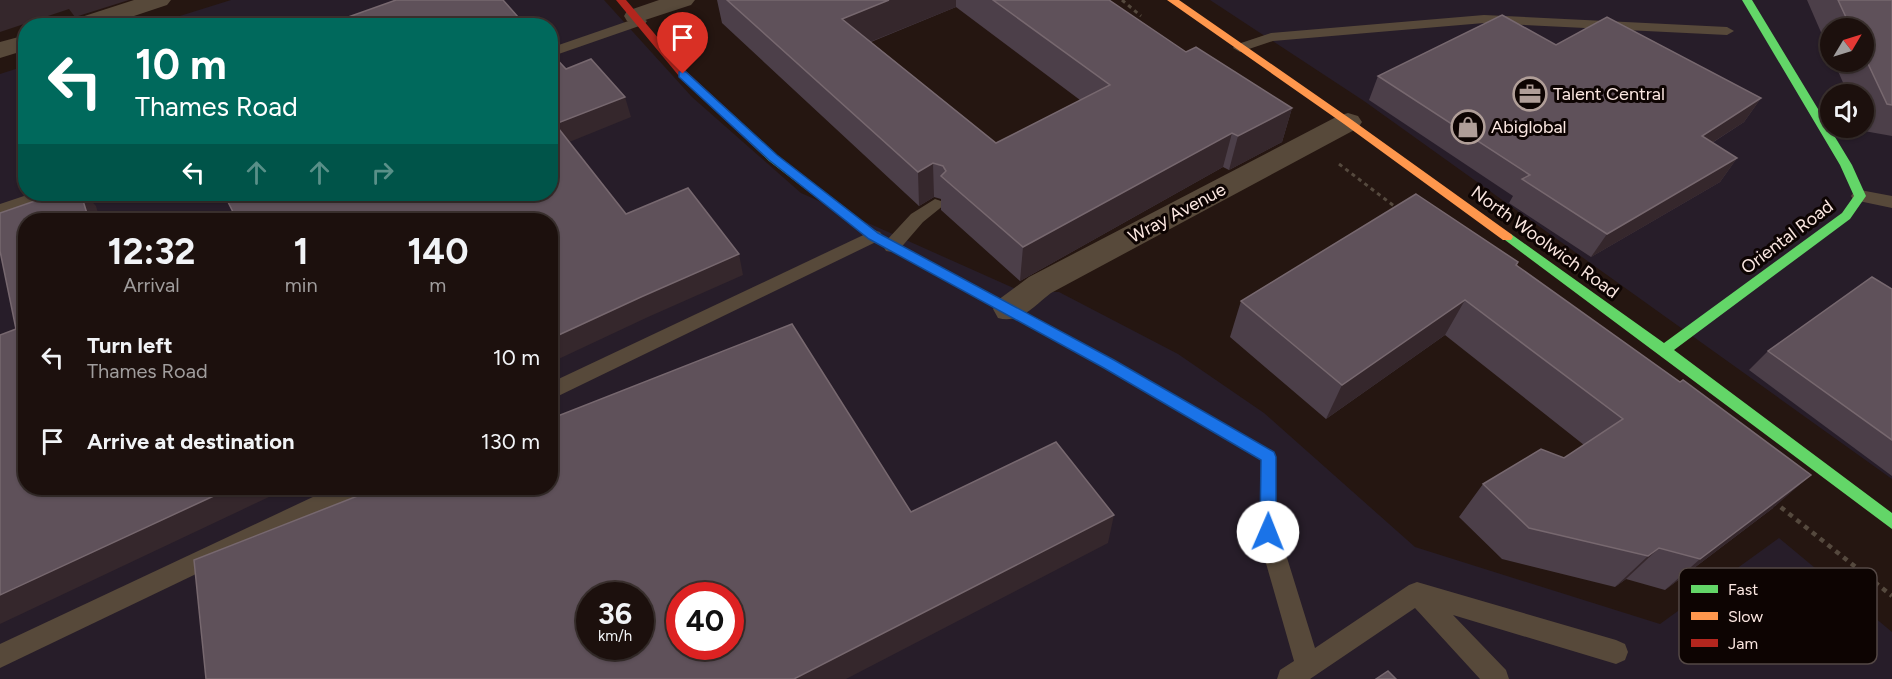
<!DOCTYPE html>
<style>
:root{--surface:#1c100d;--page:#251916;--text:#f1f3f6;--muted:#a09d9d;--line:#3a302e}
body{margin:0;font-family:Figtree,sans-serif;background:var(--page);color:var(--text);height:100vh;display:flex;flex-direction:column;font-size:22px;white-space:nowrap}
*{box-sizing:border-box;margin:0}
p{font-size:20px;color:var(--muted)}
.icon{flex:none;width:33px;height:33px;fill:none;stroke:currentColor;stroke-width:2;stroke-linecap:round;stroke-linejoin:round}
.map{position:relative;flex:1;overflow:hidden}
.drawer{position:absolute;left:18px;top:213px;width:540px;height:282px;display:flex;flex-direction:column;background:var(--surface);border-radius:24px;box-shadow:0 2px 4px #0004,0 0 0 2px var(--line)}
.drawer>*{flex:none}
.hud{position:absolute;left:18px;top:18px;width:540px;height:183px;border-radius:24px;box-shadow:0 2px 4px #0004,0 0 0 2px var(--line);background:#00695c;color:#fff;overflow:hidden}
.needle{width:39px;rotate:52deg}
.buttons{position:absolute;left:1820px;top:18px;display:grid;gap:12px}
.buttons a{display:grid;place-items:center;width:54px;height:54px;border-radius:50%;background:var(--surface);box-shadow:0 2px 4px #0004,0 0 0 2px var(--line);font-size:30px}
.speed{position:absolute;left:576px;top:582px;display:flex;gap:12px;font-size:30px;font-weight:700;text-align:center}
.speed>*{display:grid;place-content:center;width:78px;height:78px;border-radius:50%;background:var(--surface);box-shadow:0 2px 4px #0004,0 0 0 2px var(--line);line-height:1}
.speed small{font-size:15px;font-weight:400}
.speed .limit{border:9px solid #d22;background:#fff;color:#111}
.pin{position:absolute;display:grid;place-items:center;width:51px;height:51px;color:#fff;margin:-62px -26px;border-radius:50% 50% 50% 0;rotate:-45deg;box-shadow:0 0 6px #0007}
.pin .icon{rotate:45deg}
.me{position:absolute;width:66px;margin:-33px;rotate:1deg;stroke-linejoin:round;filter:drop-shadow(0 0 4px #0008)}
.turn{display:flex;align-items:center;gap:21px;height:126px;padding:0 18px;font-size:27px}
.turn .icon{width:78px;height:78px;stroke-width:2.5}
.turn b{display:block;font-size:42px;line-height:51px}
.lanes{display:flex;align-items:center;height:57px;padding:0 18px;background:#0003;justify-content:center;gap:30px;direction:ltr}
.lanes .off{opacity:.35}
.eta{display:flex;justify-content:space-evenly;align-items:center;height:102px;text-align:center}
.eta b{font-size:36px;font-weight:700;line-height:42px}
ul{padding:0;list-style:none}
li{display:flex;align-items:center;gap:18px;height:84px;padding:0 18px}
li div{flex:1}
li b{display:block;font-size:22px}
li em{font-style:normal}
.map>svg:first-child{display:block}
</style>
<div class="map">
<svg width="1892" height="679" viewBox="0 0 1892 679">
<rect width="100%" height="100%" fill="#251611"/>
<g fill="#271d29" fill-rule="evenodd">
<path d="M231,0H604L692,97L801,193L1020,291L1059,292L1178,354L1264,413L1415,547L1660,624L1779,538L1892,632V679H0V74L25,66L26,194H550V26L151,25ZM26,220H550V488H26ZM590,596H640V646H590ZM680,596H730V646H680Z"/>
<path d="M1210,0H1892V479L1364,101ZM1830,28H1863V62H1830ZM1830,94H1863V128H1830Z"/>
</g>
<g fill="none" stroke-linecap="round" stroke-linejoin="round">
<g stroke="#55493e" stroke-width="3" stroke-dasharray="4 4" stroke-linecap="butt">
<polyline points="1122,0 1141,16"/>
<polyline points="1339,164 1398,209"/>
</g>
<polyline stroke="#55493e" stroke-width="4.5" stroke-dasharray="5 5" stroke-linecap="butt" points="1773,501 1892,596"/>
<g fill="#57493a" fill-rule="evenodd">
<polygon points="1484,15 1727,27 1734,31 1727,35 1484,23 1273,41 1240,52 1233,48 1235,45 1271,33"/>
<polygon points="640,17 647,21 645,24 550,57 550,48"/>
<polygon points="1860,190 1892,196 1892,208 1854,200 1851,196 1854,192"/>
<polygon points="30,194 56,194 53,198 0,216 0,204"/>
<polygon points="153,194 175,194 172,198 156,198"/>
<polygon points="935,199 941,201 944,205 923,222 898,251 892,252 886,251 883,246 886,241 911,214"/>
<polygon points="874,230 880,232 883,236 880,240 550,400 550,383"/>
<polygon points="332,488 364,488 361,495 0,668 0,644"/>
<polygon points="1268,522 1276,525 1279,532 1315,648 1409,585 1417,582 1616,640 1625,644 1628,652 1625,660 1616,664 1453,615 1506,670 1509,679 1480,679 1415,608 1310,679 1277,679 1280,670 1294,661 1257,532 1260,525"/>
</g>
<g fill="#57493a" fill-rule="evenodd">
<polygon points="134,0 171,0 167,5 104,26 66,26 69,21"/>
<polygon points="659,0 695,0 691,5 636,23 627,21 624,16 627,11"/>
<polygon points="26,35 26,50 0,58 0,42"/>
<path d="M1348,113L1358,116L1362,122L1358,128L1051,293C1034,306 1020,324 998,318L993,309L998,300L1029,277L1338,116Z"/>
</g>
<g fill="#63d668" fill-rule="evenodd">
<polygon points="1742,0 1752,0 1852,165 1866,196 1850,219 1674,350 1892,513 1892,529 1501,237 1507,233 1511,234 1664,343 1842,213 1854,196 1840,165"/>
<polygon points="725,110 729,111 777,155 878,233 1114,360 1266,448 1268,452 1266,456 1261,458 1256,456 1104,368 870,239 769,161 721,115 719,113"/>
</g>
<g fill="#ff974d" fill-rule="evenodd">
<polygon points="1167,0 1179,0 1352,120 1511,234 1513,237 1511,240 1503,240 1344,124"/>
<polygon points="1261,446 1274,453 1276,457 1276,532 1274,537 1268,539 1262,537 1260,532 1262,460 1254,452 1256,448"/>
</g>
<polygon fill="#b3261e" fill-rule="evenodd" points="616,0 626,0 687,72 729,111 729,115 721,115 679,76"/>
</g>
<g fill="#4c3f49" fill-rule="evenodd">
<path d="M717,0H1109L1186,52L1292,108L1282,142L1229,170L1223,167L1020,281L941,210V199L934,197L919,206L722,23ZM956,7L1080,100L996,143L871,42Z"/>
<polygon points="1807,0 1892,0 1892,136 1864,131 1862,128 1863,128 1863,94 1848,94 1834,62 1863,62 1863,28 1830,28 1830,53"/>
<polygon points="1556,45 1761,98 1744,122 1712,143 1737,158 1720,182 1591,257 1509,203 1513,196 1369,100 1378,76"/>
<polygon points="1518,262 1517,265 1773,508 1665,590 1626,579 1615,587 1502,559 1459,517 1483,484 1564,458 1584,445 1445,335 1326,419 1230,337 1241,301"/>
<polygon points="1892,289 1892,476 1749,370 1768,351"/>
</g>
<g fill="#35272c">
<polygon points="0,0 129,0 75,17 69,9 0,32"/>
<polygon points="889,0 956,0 956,7 845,52 842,19"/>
<polygon points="625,97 631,117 562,145 555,124"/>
<polygon points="1761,98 1744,122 1685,160 1702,136"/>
<polygon points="1292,108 1282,142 1229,170 1238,136"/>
<polygon points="1232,133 1223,167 1020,281 1023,247"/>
<polygon points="1737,158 1720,182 1591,257 1607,234"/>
<polygon points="933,163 934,197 919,206 918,172"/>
<polygon points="81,194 85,194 96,206 100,220 89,220"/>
<polygon points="739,254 743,275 648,317 550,363 550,339 641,297"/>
<polygon points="1465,300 1445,335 1326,419 1342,385"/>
<polygon points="1811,475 1773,508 1665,590 1700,559"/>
<polygon points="231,488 288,488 0,624 0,595"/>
<polygon points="1114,515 1108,543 846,679 794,679"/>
<polygon points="1659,548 1626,579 1615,587 1648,556"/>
</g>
<g fill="#5f515a" stroke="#77686f" stroke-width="1.5" fill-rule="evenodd">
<polygon points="396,0 503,0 526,26 323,26"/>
<polygon points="727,0 889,0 842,19 996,143 1110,85 993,0 1109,0 1186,52 1196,47 1292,108 1238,136 1232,133 1023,247 941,176 946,171 943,166 933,163 918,172"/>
<polygon points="1838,0 1892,0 1892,105 1887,104 1863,53 1863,28 1851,28"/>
<polygon points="1502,15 1556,45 1607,17 1761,98 1702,136 1737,158 1607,234 1522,179 1530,175 1378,76"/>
<polygon points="550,52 566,69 591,59 625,97 555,124 626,214 688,188 739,254 641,297 550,339 550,220 237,220 224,194 550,194"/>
<polygon points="55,194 81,194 89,220 26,220 26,488 231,488 0,595 0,335 16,329 0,251 0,213"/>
<polygon points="1416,194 1518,262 1516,265 1680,382 1683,380 1811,475 1700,559 1659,548 1648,556 1529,528 1483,484 1541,449 1564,458 1623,419 1465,300 1342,385 1241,301"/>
<polygon points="1872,277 1892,289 1892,440 1768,351"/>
<path d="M792,324L911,512L1056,442L1114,515L794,679H206L194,560L378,488H550V419ZM590,596H640V646H590ZM680,596H730V646H680Z"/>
<polygon points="1388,671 1396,679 1376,679"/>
</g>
<polygon fill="#1a73e8" stroke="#114b97" stroke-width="1.5" points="683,71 686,72 777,155 878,233 1114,360 1274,452 1276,457 1276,532 1274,537 1268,539 1262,537 1260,532 1261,460 1104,368 869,239 769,160 679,77 679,72"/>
<defs>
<symbol id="office-ring" viewBox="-11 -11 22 22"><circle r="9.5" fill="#0d0402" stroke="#b09e98" stroke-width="1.5"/><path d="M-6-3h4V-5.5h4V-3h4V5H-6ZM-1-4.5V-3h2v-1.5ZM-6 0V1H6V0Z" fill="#b09e98"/></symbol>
<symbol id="shop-ring" viewBox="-11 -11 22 22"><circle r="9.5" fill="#0d0402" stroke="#b09e98" stroke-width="1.5"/><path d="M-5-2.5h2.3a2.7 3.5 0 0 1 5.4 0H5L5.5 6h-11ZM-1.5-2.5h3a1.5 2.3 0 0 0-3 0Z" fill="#b09e98"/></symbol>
</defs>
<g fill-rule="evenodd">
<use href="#office-ring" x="1511" y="75" width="38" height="38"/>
<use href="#shop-ring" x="1449" y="108" width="38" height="38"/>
</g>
<g text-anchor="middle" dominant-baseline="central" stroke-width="6" stroke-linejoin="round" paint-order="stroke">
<g font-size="18" fill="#fbe7e1" stroke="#0d0402" text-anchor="start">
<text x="1553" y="94">Talent Central</text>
<text x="1491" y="127">Abiglobal</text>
</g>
<g font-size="18" fill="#fbe7e1" stroke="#0d0402">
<text transform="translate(1177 213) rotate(-28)">Wray Avenue</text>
<text transform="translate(1787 237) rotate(-37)">Oriental Road</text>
<text transform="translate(1545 242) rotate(36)">North Woolwich Road</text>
</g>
</g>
<rect x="1679" y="568" width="198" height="96" rx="9" fill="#0d0402" stroke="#544845" stroke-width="1.5"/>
<rect x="1691" y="585" width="27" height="8" fill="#63d668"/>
<rect x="1691" y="612" width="27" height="8" fill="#ff974d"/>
<rect x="1691" y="639" width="27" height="8" fill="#b3261e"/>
<g font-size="16" fill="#fbe7e1">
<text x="1728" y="595">Fast</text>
<text x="1728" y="622">Slow</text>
<text x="1728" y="649">Jam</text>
</g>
</svg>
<div class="buttons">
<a><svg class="needle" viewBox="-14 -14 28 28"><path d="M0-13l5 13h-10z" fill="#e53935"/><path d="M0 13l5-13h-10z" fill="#a09d9d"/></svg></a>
<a><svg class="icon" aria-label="sound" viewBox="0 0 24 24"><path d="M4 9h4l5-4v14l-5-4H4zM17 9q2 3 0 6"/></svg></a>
</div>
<div class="speed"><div>36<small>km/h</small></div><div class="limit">40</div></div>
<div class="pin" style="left:683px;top:74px;background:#d93025"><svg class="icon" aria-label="arrive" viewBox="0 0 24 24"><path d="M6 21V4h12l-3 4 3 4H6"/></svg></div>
<svg class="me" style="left:1268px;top:532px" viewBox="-20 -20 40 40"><circle r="19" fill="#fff"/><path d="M0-13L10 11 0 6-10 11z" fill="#1a73e8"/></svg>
<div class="hud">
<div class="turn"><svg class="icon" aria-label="left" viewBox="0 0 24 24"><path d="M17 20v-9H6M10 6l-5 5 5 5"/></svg><div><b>10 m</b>Thames Road</div></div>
<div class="lanes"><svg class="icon" aria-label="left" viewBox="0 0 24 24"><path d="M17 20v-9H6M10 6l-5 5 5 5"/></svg><svg class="icon off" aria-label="ahead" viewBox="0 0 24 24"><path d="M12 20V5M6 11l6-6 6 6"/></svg><svg class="icon off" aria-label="ahead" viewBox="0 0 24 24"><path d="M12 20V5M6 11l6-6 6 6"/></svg><svg class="icon off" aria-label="right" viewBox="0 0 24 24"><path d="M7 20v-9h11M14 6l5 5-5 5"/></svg></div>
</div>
<section class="drawer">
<div class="eta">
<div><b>12:32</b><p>Arrival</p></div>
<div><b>1</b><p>min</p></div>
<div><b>140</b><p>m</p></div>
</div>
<ul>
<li><svg class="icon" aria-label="left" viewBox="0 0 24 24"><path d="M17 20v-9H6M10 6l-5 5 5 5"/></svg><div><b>Turn left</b><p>Thames Road</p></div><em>10 m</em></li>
<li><svg class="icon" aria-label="arrive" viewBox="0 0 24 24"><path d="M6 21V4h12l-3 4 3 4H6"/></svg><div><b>Arrive at destination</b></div><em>130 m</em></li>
</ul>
</section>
</div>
